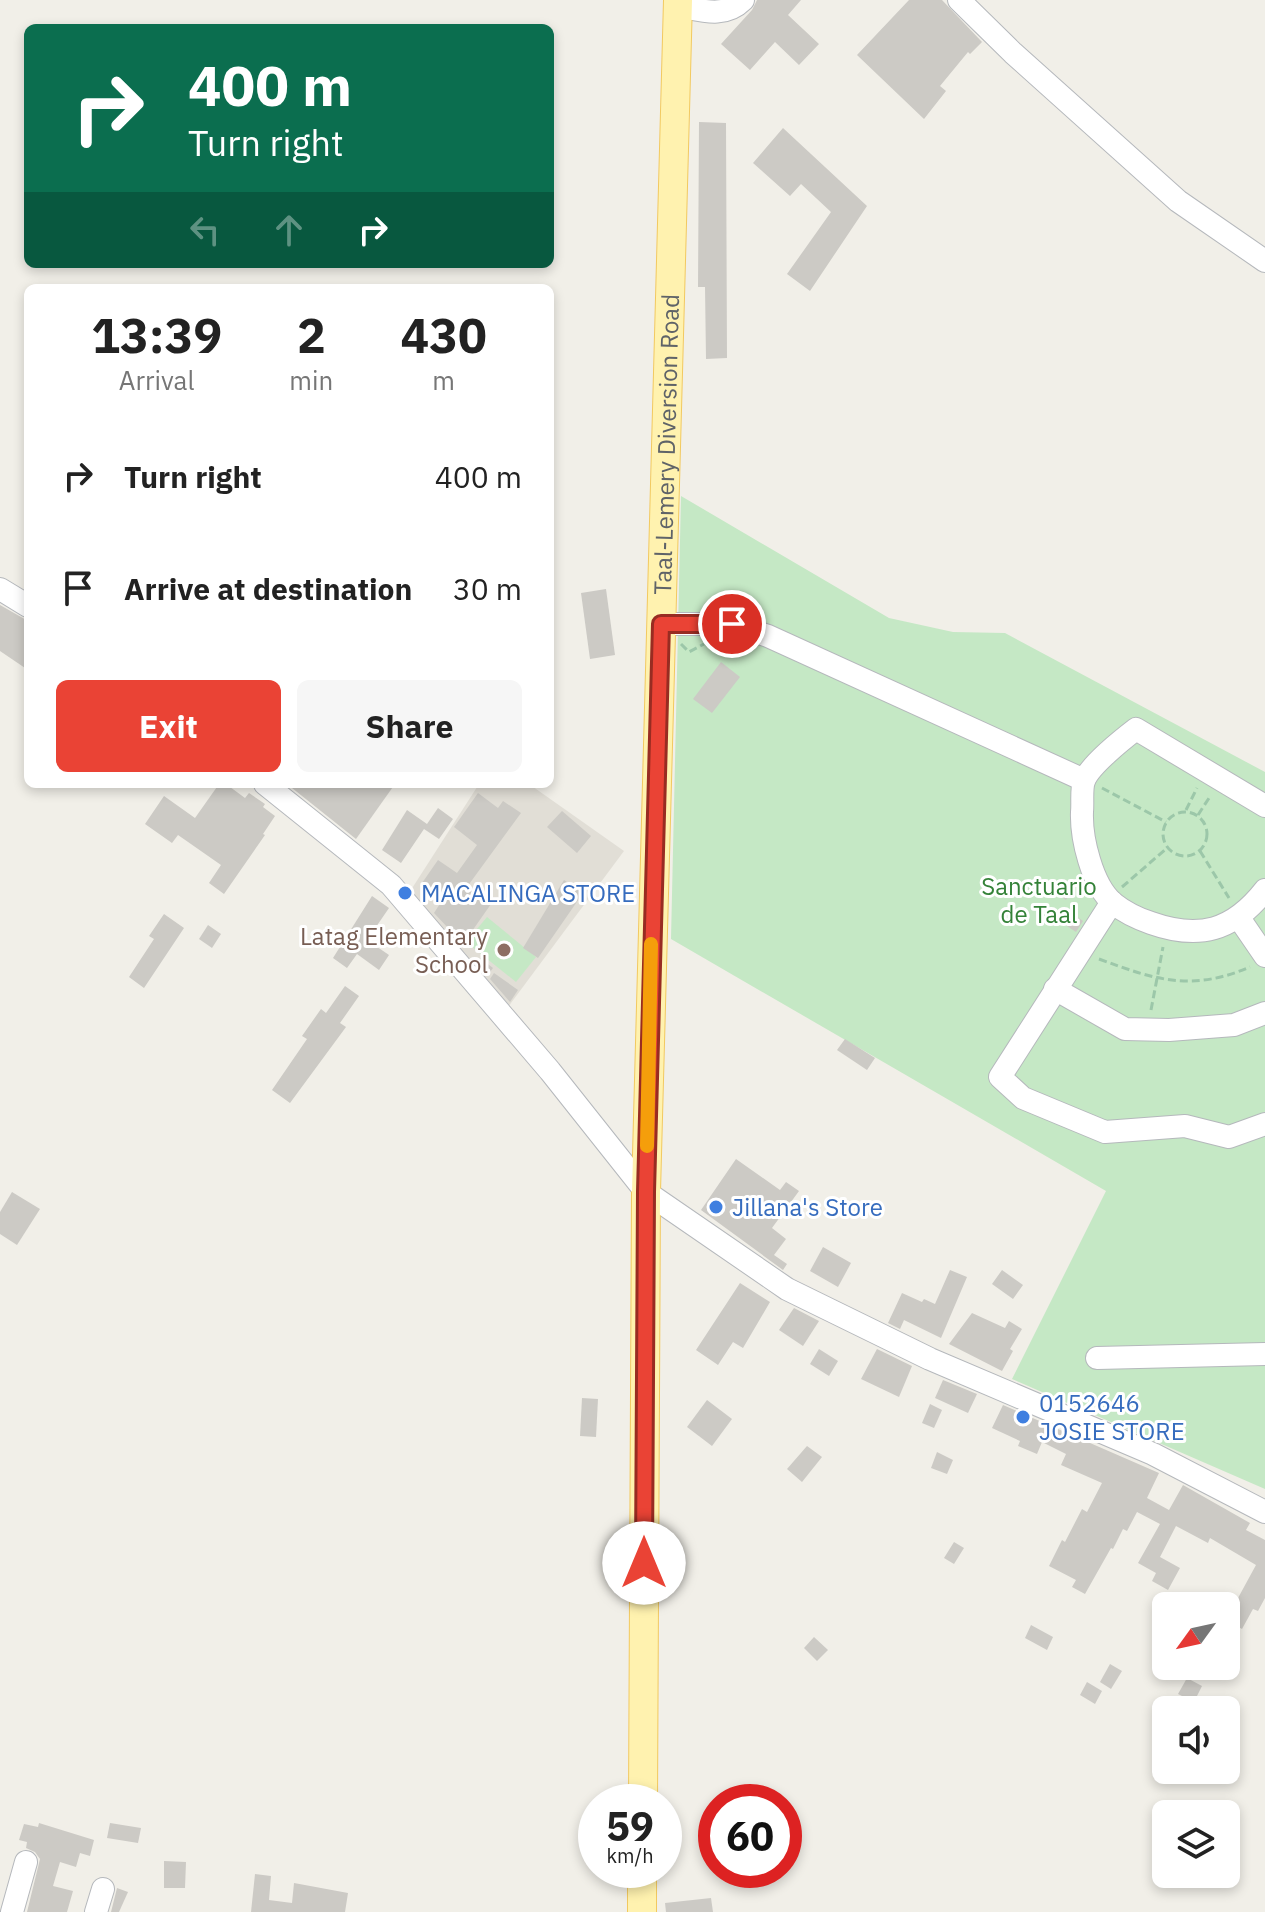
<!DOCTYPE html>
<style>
:root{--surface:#fff;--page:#f6f6f6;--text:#222;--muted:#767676;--accent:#ea4335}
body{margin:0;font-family:"IBM Plex Sans",sans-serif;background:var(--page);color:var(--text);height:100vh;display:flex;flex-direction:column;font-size:30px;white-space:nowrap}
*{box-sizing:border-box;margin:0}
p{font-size:26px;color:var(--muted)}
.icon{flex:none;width:44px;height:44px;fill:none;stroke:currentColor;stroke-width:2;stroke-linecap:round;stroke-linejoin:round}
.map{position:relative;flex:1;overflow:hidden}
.sheet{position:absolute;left:24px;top:284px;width:530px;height:504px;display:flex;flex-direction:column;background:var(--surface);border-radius:12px;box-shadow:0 4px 12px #0003}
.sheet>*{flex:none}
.guide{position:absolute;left:24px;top:24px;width:530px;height:244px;border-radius:12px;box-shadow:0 4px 12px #0003;background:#0b6e4f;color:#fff;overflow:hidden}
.needle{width:52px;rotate:237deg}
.buttons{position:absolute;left:1152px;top:1592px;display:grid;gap:16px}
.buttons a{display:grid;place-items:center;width:88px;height:88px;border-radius:12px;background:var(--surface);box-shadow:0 4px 12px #0003;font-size:40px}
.speed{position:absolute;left:578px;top:1784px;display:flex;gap:16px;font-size:40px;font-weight:700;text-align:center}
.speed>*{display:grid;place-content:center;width:104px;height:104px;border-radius:50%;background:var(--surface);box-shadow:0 4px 12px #0003;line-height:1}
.speed small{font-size:20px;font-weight:400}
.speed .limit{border:12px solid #d22;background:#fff;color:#111}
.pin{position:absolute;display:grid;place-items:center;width:68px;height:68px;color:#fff;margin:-34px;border:4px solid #fff;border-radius:50%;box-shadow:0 2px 8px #0007}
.me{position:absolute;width:88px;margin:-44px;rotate:0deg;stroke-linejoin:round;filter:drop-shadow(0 0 6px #0008)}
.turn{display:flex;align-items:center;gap:28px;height:168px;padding:0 32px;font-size:36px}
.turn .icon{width:104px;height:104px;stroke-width:2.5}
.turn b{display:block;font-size:56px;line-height:68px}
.lanes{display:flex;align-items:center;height:76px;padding:0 32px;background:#0003;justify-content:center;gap:40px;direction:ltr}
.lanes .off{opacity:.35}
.eta{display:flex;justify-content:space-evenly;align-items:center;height:136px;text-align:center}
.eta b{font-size:48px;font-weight:700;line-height:56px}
.primary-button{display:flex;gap:16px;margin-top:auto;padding:16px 32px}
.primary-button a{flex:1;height:92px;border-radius:12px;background:var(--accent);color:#fff;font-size:32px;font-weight:700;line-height:92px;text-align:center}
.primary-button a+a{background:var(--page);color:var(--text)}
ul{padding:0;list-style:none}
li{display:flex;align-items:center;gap:24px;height:112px;padding:0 32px}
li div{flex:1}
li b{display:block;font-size:30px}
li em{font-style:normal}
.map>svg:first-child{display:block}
</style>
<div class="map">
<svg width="1265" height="1912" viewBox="0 0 1265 1912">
<rect width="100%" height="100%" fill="#f1efe8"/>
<polygon fill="#e1ded6" points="479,784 529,784 624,851 508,1007 409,893"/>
<g fill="#c5e8c5">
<polygon points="681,496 889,618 953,632 1005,633 1265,772 1265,1489 1012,1379 1106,1191 671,939"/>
<polygon points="487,917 536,957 516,982 466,942"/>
</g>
<g fill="#cccac5">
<polygon points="757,0 801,0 788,15 819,44 799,65 775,42 750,70 721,44 752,10"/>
<polygon points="909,0 942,0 982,42 970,54 968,52 940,86 946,91 924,119 857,55"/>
<polygon points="699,122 726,123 727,358 706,359 705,287 698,287"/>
<polygon points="783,128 867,206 810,291 787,274 831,212 801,184 790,196 753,163"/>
<polygon points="606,589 615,655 590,659 581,593"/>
<polygon points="0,605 28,621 28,670 0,651"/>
<polygon points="721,662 740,677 712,713 693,699"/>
<polygon points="219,784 226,784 245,798 249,793 265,804 263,807 275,816 263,834 265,835 224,894 209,883 221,865 178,835 172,843 145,824 164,796 195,818"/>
<polygon points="287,784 395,784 356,839"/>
<polygon points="478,793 498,808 503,801 521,813 467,887 491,904 463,944 434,913 443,899 422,883 438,860 457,873 477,845 454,827"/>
<polygon points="438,808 453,819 439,839 424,829 401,863 382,850 407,810 427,824"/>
<polygon points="562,811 591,836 577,853 547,827"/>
<polygon points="1060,879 1074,888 1066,900 1052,891"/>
<polygon points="564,880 583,893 538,958 523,948"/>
<polygon points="372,896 389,908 367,940 389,955 379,970 357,954 347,968 333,958"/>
<polygon points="1072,913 1083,921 1076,932 1064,924"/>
<polygon points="164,914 184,928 144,988 129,977 154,939 149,936"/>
<polygon points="208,925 221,934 212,948 199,939"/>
<polygon points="480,958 493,968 487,976 477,964"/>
<polygon points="494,973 518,990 510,1002 490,979"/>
<polygon points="345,986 359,996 340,1023 346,1027 290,1103 272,1090 307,1039 302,1036 321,1009 326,1013"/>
<polygon points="845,1039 875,1058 867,1070 837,1050"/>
<polygon points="736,1159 780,1190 786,1182 799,1191 772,1228 786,1239 774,1255 787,1264 783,1270 701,1210"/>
<polygon points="12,1192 40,1209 17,1245 0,1234 0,1212"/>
<polygon points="823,1247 851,1263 838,1287 810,1271"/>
<polygon points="950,1270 967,1277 941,1338 904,1320 900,1329 888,1323 902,1293 922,1302 924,1299 935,1304"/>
<polygon points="1002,1270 1023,1285 1013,1299 992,1284"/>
<polygon points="740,1283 770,1302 743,1348 733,1342 718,1365 696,1350"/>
<polygon points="794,1308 819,1321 803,1346 779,1330"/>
<polygon points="972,1313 1005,1328 1009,1321 1022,1329 1010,1349 1013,1351 1002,1371 949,1344"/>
<polygon points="819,1349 838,1361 829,1376 810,1364"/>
<polygon points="877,1349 912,1366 899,1397 861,1379"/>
<polygon points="943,1380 977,1394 968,1413 935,1398"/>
<polygon points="582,1398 598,1399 596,1437 580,1436"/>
<polygon points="707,1400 732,1419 712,1446 687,1427"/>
<polygon points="930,1404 942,1410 934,1428 922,1423"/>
<polygon points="1003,1405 1159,1473 1147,1498 1169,1510 1183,1485 1250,1523 1246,1530 1265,1540 1265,1598 1258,1611 1253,1609 1242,1629 1226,1620 1256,1565 1210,1538 1208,1543 1176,1526 1160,1557 1180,1568 1168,1590 1152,1581 1156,1573 1138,1563 1160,1524 1137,1512 1127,1531 1123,1529 1113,1549 1111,1548 1085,1594 1072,1587 1076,1580 1049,1566 1062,1540 1065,1542 1082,1509 1087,1512 1102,1483 1061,1465 1066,1454 1042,1442 1037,1454 1018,1446 1020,1441 992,1428"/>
<polygon points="807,1446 822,1457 802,1482 787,1469"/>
<polygon points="937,1452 953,1460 947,1474 931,1468"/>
<polygon points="954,1542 964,1548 954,1564 944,1558"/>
<polygon points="1031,1625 1053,1637 1047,1650 1025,1638"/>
<polygon points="814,1637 828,1650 817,1661 804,1648"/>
<polygon points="1110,1664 1122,1671 1111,1689 1100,1682"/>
<polygon points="1187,1678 1202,1686 1194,1702 1178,1694"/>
<polygon points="1087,1682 1102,1691 1095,1704 1080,1695"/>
<polygon points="39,1823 94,1840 90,1856 80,1853 76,1867 60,1862 53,1886 73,1891 67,1912 27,1912 40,1859 35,1852 26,1848 27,1842 19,1840 24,1824 38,1827"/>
<polygon points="110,1823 141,1828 138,1843 107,1838"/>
<polygon points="164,1861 186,1862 185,1888 164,1888"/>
<polygon points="255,1874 271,1876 269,1900 292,1903 294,1883 348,1893 345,1912 251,1912"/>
<polygon points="117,1888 128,1892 119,1912 111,1912"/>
<polygon points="711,1898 713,1912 666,1912 665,1903"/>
</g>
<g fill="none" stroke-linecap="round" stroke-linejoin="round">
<defs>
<g id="minor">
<polyline points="959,0 1013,53 1178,201 1265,261"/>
<path d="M677,6C701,10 724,19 743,0"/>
<polyline points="0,589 28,606"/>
<polyline points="661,624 732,624 768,636 1084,780"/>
<polyline points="265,784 391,885 550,1071 646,1192 787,1289 930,1359 1153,1454 1265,1512"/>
<path d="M1265,806L1136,729C1123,739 1089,766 1084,781C1081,789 1083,803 1082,812C1081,838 1092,885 1113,903C1123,911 1139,919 1151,923C1199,940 1233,931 1265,890"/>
<polyline points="1112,902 1000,1077 1023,1098 1105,1132 1185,1126 1229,1137 1265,1124"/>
<polyline points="1239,918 1265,956"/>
<polyline points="1055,989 1125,1029 1169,1030 1234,1025 1265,1013"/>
<polyline points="1097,1358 1265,1354"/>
<polyline points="12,1912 26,1862"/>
<polyline points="96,1912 103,1889"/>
</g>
<g id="major">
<path id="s1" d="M643,1802L646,1192L678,0"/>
<polyline points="642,1912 642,1870"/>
</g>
</defs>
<use href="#minor" stroke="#b5b8bc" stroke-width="24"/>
<use href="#major" stroke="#f2c960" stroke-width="30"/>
<g stroke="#9cc7a9" stroke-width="3" stroke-dasharray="8 4" stroke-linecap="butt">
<polyline points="681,644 689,652 704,644"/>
<polyline points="1102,788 1166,822"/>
<polyline points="1186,810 1197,788"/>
<circle cx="1185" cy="834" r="22"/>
<polyline points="1198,815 1211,795"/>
<polyline points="1200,851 1229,898"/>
<polyline points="1122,887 1167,848"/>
<path d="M1099,959C1156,980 1191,992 1250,967"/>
<polyline points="1151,1010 1163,947"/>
</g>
<use href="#minor" stroke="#fff" stroke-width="22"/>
<use href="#major" stroke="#fff2af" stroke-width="28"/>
</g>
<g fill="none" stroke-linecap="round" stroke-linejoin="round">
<defs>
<polyline id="route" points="644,1563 646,1192 661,624 732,624"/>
</defs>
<use href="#route" stroke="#982c22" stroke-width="20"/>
<use href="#route" stroke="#ea4335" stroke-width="14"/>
<polyline stroke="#f59e0b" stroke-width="14" points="647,1146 651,944"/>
</g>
<g fill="#3f7fe0" stroke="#fff" stroke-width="3">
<circle cx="405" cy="893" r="8"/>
<circle cx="716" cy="1207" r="8"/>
<circle cx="1023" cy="1417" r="8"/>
</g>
<circle fill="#8d6e63" stroke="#fff" stroke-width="3" cx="504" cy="950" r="8"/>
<g text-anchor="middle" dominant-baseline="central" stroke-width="6" stroke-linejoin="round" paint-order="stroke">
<g font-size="24" fill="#5f6368" stroke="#fff">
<text stroke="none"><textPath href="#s1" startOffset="1358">Taal-Lemery Diversion Road</textPath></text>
</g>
<g font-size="24" fill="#348238" stroke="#fff">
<text x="1039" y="886">Sanctuario<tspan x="1039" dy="28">de Taal</tspan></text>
</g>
<g font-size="24" fill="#366cbe" stroke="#fff" text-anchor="start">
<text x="421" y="893">MACALINGA STORE</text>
<text x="732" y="1207">Jillana's Store</text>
<text x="1039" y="1403">0152646<tspan x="1039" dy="28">JOSIE STORE</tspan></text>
</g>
<g font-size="24" fill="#785e54" stroke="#fff" text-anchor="end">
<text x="488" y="936">Latag Elementary<tspan x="488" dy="28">School</tspan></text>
</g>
</g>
</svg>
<div class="buttons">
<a><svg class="needle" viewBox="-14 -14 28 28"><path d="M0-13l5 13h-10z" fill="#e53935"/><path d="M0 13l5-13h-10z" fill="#767676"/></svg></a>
<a><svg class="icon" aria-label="sound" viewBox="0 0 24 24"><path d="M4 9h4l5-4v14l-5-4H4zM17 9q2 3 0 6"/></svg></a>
<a><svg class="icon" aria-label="layers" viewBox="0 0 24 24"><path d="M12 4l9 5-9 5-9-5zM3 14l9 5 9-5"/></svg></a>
</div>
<div class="speed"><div>59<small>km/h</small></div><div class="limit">60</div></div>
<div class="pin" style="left:732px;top:624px;background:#d93025"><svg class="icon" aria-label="arrive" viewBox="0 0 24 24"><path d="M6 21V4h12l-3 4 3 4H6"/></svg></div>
<svg class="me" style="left:644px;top:1563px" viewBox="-20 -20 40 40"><circle r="19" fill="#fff"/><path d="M0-13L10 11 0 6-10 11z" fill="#ea4335"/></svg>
<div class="guide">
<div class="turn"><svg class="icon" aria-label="right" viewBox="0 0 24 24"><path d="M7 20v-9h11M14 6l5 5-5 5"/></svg><div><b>400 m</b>Turn right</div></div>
<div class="lanes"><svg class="icon off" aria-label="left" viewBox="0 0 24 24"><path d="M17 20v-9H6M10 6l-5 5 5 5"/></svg><svg class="icon off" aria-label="ahead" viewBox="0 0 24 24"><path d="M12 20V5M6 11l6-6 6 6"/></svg><svg class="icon" aria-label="right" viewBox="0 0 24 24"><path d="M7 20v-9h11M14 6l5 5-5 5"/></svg></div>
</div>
<section class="sheet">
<div class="eta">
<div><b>13:39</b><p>Arrival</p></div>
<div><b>2</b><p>min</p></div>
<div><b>430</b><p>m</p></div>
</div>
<ul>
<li><svg class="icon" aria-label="right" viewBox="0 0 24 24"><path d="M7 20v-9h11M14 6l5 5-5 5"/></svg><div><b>Turn right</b></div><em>400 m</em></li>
<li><svg class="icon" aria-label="arrive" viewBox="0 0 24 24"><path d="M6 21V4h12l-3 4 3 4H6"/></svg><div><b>Arrive at destination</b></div><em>30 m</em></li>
</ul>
<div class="primary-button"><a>Exit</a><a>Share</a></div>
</section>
</div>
